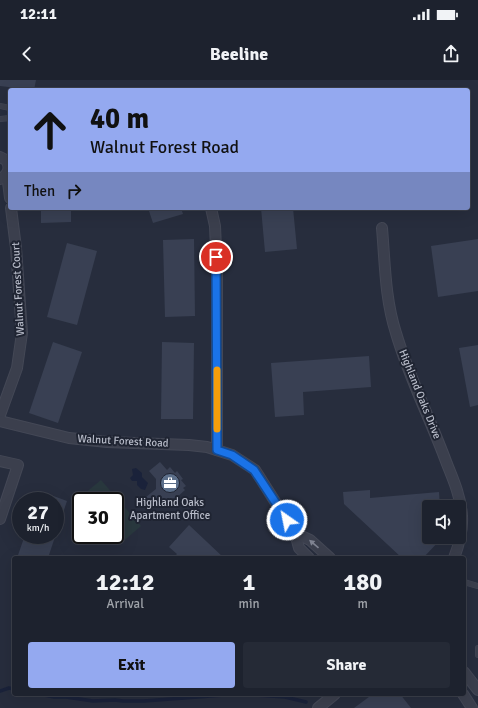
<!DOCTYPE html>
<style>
:root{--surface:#1d222e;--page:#252a36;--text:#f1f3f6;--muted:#a0a4aa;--line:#3b3f4a;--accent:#94a9f0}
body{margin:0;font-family:Signika,sans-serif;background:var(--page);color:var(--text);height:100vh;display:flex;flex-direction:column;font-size:15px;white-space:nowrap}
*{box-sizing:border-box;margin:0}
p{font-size:13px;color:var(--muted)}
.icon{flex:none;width:22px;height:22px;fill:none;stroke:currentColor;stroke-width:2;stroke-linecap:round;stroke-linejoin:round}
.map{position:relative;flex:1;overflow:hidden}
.sheet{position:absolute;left:12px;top:476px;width:454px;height:140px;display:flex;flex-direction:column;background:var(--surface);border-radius:4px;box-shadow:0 4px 16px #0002,0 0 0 1px var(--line)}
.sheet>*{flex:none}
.banner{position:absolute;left:8px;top:8px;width:462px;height:122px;border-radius:4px;box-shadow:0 4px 16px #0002,0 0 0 1px var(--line);background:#94a9f0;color:#111;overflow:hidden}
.tools{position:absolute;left:422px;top:420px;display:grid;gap:8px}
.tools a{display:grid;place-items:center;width:44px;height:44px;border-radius:4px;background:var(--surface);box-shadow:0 4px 16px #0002,0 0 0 1px var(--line);font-size:20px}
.speed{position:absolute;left:12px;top:412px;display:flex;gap:8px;font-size:20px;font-weight:700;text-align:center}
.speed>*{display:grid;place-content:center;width:52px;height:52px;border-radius:50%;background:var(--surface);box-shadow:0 4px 16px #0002,0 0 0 1px var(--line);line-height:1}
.speed small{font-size:10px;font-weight:400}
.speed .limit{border:2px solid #111;border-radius:6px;background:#fff;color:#111}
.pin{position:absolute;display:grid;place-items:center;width:34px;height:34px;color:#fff;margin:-17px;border:2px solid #fff;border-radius:50%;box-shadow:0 1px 4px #0007}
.me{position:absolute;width:44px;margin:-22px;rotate:327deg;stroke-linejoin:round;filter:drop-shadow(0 0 3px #0008)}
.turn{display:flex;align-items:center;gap:14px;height:84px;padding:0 16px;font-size:18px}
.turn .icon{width:52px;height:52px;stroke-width:2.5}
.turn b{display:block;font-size:28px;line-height:34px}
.then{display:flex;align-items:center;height:38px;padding:0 16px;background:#0003;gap:8px;font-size:15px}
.eta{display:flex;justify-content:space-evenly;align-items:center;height:68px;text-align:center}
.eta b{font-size:24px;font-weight:700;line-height:28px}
.cta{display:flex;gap:8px;margin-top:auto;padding:8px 16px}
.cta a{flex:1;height:46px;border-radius:4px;background:var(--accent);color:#111;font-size:16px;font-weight:700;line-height:46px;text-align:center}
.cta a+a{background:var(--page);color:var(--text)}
.status{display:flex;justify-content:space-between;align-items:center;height:28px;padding:0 20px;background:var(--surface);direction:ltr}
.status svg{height:11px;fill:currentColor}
header{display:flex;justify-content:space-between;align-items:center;height:52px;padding:0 16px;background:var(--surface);font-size:18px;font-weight:700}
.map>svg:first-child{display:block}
</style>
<div class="status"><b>12:11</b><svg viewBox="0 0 49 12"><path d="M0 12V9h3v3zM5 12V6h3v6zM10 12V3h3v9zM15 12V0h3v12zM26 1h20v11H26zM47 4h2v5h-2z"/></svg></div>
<header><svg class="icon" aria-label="back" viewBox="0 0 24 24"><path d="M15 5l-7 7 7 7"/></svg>Beeline<svg class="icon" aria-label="share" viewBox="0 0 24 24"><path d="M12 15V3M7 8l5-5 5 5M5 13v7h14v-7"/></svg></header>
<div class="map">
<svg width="478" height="628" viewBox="0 0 478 628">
<rect width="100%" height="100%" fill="#272d3d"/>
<polygon fill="#29383e" points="101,400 141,446 119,465 111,455 115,455 115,421 82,421 79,418"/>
<polygon fill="#1a223a" points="136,388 142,393 142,397 148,403 145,410 141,409 137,405 137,401 132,401 130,398 133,395 132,389"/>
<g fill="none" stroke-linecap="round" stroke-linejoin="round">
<g stroke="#1a223a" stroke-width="3.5">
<polyline points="0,611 9,608 14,609"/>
<polyline points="40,614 54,617 66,617 93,621 115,620 123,621 144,621 224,615 256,615 285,617 306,622"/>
</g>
</g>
<g fill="#394053">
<polygon points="0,0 36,0 34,10 0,6"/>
<polygon points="41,128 71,128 71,142 41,143"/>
<polygon points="148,128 181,128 183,134 153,143"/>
<polygon points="261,128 293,128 297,169 265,172"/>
<polygon points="194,159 195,236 165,237 163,160"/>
<polygon points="478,159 478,211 438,217 431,166"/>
<polygon points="67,163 97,171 77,245 47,237"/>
<polygon points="53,262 82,272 58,343 29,333"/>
<polygon points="162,262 194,263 193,339 161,339"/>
<polygon points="478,265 478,325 470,327 459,268"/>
<polygon points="369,276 371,307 303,312 304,335 275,337 271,283"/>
<polygon points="160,382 167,390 170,387 175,393 177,391 183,399 181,400 186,406 183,408 185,410 175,419 173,418 168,422 165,419 156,427 146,417 156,409 156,399 149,391"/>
<polygon points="370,410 370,418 439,412 440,427 429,427 429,457 442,457 442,458 423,478 402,478 344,424 343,412"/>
<polygon points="40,411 67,421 48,478 17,478 25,455 55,455 55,421 36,421"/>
<polygon points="189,445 224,478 173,478 177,474 169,467"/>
<polygon points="373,614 400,614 411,628 354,628"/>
</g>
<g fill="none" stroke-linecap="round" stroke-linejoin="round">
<defs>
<g id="lane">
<polyline points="0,26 10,28"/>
<polyline points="0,39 10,38"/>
<polyline points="464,502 478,506"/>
<polyline points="478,568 478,575"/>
</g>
<g id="street">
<path d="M0,77L6,80C11,88 8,95 0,99"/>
<polyline points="7,94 10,118"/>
<polyline points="211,128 215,146 217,192 217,370"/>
<path d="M382,148C385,183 385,219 396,253C409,298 431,340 447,384C454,401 461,418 462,436C463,451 459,465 454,478"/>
<polyline points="0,335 17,288 22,253 16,168 11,128"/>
<polyline points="0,341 69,358 107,362 189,365 207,367 232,375 255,390 295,453 299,468 309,478"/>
<polyline points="0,381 18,385 0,439"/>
<polyline points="295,453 310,460 330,478"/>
<polyline points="464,592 478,610"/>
<polyline points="463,614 472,628"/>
<polyline points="318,628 335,614"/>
</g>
</defs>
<use href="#lane" stroke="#444856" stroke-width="6"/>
<use href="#street" stroke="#444856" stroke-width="12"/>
<use href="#lane" stroke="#3b3f4d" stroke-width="5"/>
<use href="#street" stroke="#3b3f4d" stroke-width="10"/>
</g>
<defs><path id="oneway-solid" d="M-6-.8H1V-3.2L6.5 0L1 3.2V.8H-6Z"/></defs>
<use fill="#7f8391" href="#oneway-solid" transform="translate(314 464) rotate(-139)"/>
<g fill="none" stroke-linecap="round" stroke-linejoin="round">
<defs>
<polyline id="route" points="216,177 217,370 232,375 254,390 287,440"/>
</defs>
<use href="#route" stroke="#114b97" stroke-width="10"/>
<use href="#route" stroke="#1a73e8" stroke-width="7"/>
<polyline stroke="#f59e0b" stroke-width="7" points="217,349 217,290"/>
</g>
<defs>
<symbol id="office-disc" viewBox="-11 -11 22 22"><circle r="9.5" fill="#5c6f8a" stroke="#1f2432"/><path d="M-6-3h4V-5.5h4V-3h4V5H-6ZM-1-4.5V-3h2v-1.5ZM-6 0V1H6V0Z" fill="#fff"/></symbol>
</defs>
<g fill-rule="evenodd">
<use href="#office-disc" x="159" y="392" width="22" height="22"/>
</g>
<g text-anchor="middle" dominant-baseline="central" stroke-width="4" stroke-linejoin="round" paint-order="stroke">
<g font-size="11" fill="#b7bbc8" stroke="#1f2432">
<text transform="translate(18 209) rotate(-93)">Walnut Forest Court</text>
<text transform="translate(420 314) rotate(68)">Highland Oaks Drive</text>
<text transform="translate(123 361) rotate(3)">Walnut Forest Road</text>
</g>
<g font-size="11" fill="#b7bbc8" stroke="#1f2432">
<text x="170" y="422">Highland Oaks<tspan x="170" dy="13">Apartment Office</tspan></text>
</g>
</g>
</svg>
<div class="tools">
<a><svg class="icon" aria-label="sound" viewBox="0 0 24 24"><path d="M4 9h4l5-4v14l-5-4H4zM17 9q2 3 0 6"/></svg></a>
</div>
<div class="speed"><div>27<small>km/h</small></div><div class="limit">30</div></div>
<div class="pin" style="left:216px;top:177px;background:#d93025"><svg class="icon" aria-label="arrive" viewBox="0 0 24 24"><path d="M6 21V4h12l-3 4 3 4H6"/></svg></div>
<svg class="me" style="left:287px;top:440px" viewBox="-20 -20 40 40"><circle r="17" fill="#1a73e8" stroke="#fff" stroke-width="3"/><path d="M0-11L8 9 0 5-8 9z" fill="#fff"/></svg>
<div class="banner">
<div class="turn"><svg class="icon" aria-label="ahead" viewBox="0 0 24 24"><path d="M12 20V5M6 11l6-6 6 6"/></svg><div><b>40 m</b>Walnut Forest Road</div></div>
<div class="then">Then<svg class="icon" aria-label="right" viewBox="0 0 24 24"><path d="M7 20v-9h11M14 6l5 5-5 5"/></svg></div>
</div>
<section class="sheet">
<div class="eta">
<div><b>12:12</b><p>Arrival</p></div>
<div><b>1</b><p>min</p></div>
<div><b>180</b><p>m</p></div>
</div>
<div class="cta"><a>Exit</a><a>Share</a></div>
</section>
</div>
